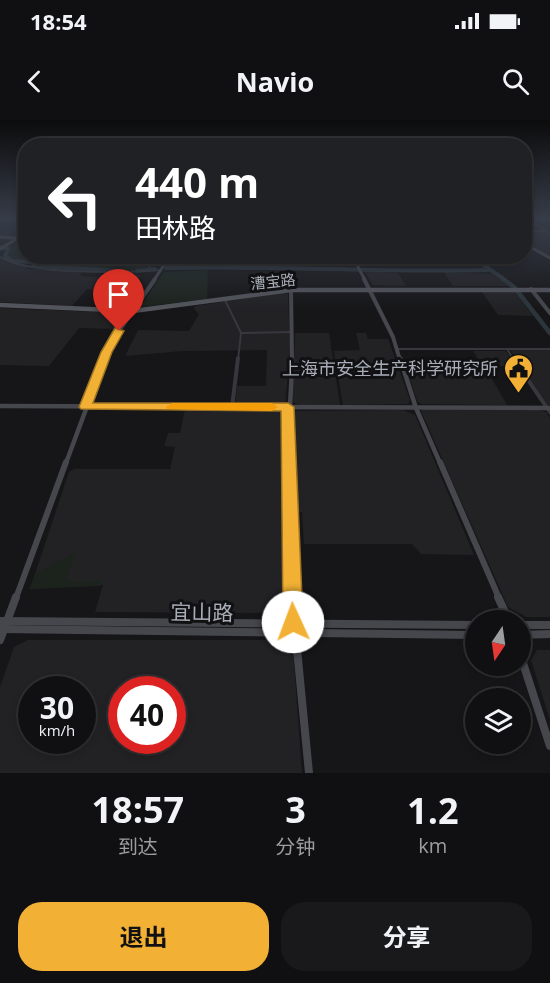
<!DOCTYPE html>
<html lang="zh">
<meta charset="utf-8">
<style>
:root{--surface:#101012;--page:#19191b;--text:#f1f3f6;--muted:#9c9d9f;--line:#303032;--accent:#f2b134}
body{margin:0;font-family:"Open Sans","Noto Sans SC",sans-serif;background:var(--page);color:var(--text);height:100vh;display:flex;flex-direction:column;font-size:22px;white-space:nowrap}
*{box-sizing:border-box;margin:0}
p{font-size:20px;color:var(--muted)}
.icon{flex:none;width:33px;height:33px;fill:none;stroke:currentColor;stroke-width:2;stroke-linecap:round;stroke-linejoin:round}
.map{position:relative;height:653px;overflow:hidden}
.sheet{display:flex;flex-direction:column;background:var(--surface);flex:1}
.sheet>*{flex:none}
.banner{position:absolute;left:18px;top:18px;width:514px;height:126px;border-radius:24px;box-shadow:0 3px 9px #0003,0 0 0 2px var(--line);background:#202124;color:#fff;overflow:hidden}
.needle{width:39px;rotate:193deg}
.controls{position:absolute;left:465px;top:490px;display:grid;gap:12px}
.controls a{display:grid;place-items:center;width:66px;height:66px;border-radius:50%;background:var(--surface);box-shadow:0 3px 9px #0003,0 0 0 2px var(--line);font-size:30px}
.speed{position:absolute;left:18px;top:556px;display:flex;gap:12px;font-size:30px;font-weight:700;text-align:center}
.speed>*{display:grid;place-content:center;width:78px;height:78px;border-radius:50%;background:var(--surface);box-shadow:0 3px 9px #0003,0 0 0 2px var(--line);line-height:1}
.speed small{font-size:15px;font-weight:400}
.speed .limit{border:9px solid #d22;background:#fff;color:#111}
.pin{position:absolute;display:grid;place-items:center;width:51px;height:51px;color:#fff;margin:-62px -26px;border-radius:50% 50% 50% 0;rotate:-45deg;box-shadow:0 0 6px #0007}
.pin .icon{rotate:45deg}
.me{position:absolute;width:66px;margin:-33px;rotate:358deg;stroke-linejoin:round;filter:drop-shadow(0 0 4px #0008)}
.turn{display:flex;align-items:center;gap:21px;height:126px;padding:0 18px;font-size:27px}
.turn .icon{width:78px;height:78px;stroke-width:2.5}
.turn b{display:block;font-size:42px;line-height:51px}
.eta{display:flex;justify-content:space-evenly;align-items:center;height:102px;text-align:center}
.eta b{font-size:36px;font-weight:700;line-height:42px}
.button{display:flex;gap:12px;margin-top:auto;padding:12px 18px}
.button a{flex:1;height:69px;border-radius:24px;background:var(--accent);color:#111;font-size:24px;font-weight:700;line-height:69px;text-align:center}
.button a+a{background:var(--page);color:var(--text)}
.status{display:flex;justify-content:space-between;align-items:center;height:42px;padding:0 30px;background:var(--surface);direction:ltr}
.status svg{height:16px;fill:currentColor}
header{display:flex;justify-content:space-between;align-items:center;height:78px;padding:0 18px;background:var(--surface);font-size:27px;font-weight:700}
.map>svg:first-child{display:block}
</style>
<div class="status"><b>18:54</b><svg viewBox="0 0 49 12"><path d="M0 12V9h3v3zM5 12V6h3v6zM10 12V3h3v9zM15 12V0h3v12zM26 1h20v11H26zM47 4h2v5h-2z"/></svg></div>
<header><svg class="icon" aria-label="back" viewBox="0 0 24 24"><path d="M15 5l-7 7 7 7"/></svg>Navio<svg class="icon" aria-label="search" viewBox="0 0 24 24"><circle cx="10" cy="10" r="6"/><path d="M15 15l6 6"/></svg></header>
<div class="map">
<svg width="550" height="653" viewBox="0 0 550 653">
<rect width="100%" height="100%" fill="#161618"/>
<g fill="#222225" fill-rule="evenodd">
<polygon points="545,111 550,114 550,137 525,123 525,112"/>
<polygon points="172,137 172,136 304,137 296,142 287,142 285,146 165,147"/>
<polygon points="0,139 10,143 25,146 28,149 56,148 82,153 80,156 109,158 115,153 134,153 141,156 130,171 87,169 72,186 0,182"/>
<polygon points="364,151 398,153 406,166 373,165"/>
<polygon points="444,152 492,154 509,166 453,166"/>
<polygon points="482,172 515,172 533,196 498,195"/>
<polygon points="282,173 288,174 290,230 285,285 235,285 237,266 266,266 267,230 182,231 125,236 138,210 189,211 199,194 194,189 195,186"/>
<polygon points="0,188 126,193 126,195 117,209 79,208 49,246 0,245"/>
<polygon points="295,213 329,213 340,285 298,285 293,282"/>
<polygon points="356,213 366,213 368,219 388,219 410,280 408,284 343,285 334,231 360,230"/>
<polygon points="510,230 550,230 550,285 548,285"/>
<polygon points="473,231 506,231 517,246 483,246"/>
<polygon points="485,247 507,285 421,284 417,281 408,253 452,248"/>
<polygon points="185,289 276,290 281,292 287,481 277,493 95,492 103,465 30,469 69,352 74,349 170,349 175,327 164,326 168,313 180,313"/>
<polygon points="424,289 540,290 546,292 550,298 550,497 526,497 508,487 421,291"/>
<polygon points="403,290 415,295 474,435 421,434 412,424 304,424 302,392 293,392 290,293 296,291"/>
<path d="M28,520H283L293,530L302,653H0V567L14,527ZM32,570H82V621H32ZM122,570H172V621H122Z"/>
<polygon points="537,530 550,530 550,600 531,540"/>
</g>
<g fill="#1c231d">
<polygon points="25,124 26,136 156,137 145,149 132,151 34,146 32,142 12,141 5,136 8,130 5,128"/>
<polygon points="208,150 207,179 140,187 164,152"/>
<polygon points="76,432 66,461 102,461 100,466 30,469 35,454"/>
</g>
<g fill="none" stroke-linecap="round" stroke-linejoin="round">
<polyline stroke="#2c353c" stroke-width="2" points="147,150 158,136"/>
<g stroke="#2c353c" stroke-width="4">
<polyline points="0,127 8,129 5,136 12,141 32,142 34,146 120,151"/>
<polyline points="471,136 505,160"/>
<path d="M166,148C274,145 381,153 489,150"/>
<polyline points="137,151 155,149"/>
</g>
<polyline stroke="#2c353c" stroke-width="4.5" points="503,159 514,167 550,213"/>
<g stroke="#37383d" stroke-width="2">
<polyline points="526,99 550,113"/>
<polyline points="525,111 545,111"/>
<path d="M0,137C32,155 123,153 161,150"/>
<polyline points="224,178 241,213 238,240"/>
<polyline points="241,213 292,212"/>
<polyline points="397,229 550,229"/>
<polyline points="507,229 514,240"/>
</g>
<g stroke="#37383d" stroke-width="4">
<polyline points="513,238 550,292"/>
<polyline points="232,287 238,238"/>
</g>
<g stroke="#45474d" stroke-width="3">
<polyline points="0,117 26,119"/>
<polyline points="525,124 550,138"/>
<polyline points="0,129 26,113"/>
<polyline points="357,136 358,147 365,160"/>
<polyline points="154,160 170,136"/>
</g>
<g stroke="#45474d" stroke-width="4">
<polyline points="364,159 393,217 400,240"/>
<polyline points="291,169 292,240"/>
<polyline points="531,169 550,193"/>
<polyline points="104,240 119,211 155,159"/>
</g>
<g stroke="#45474d" stroke-width="4.5">
<polyline points="400,238 416,288 440,343"/>
<polyline points="0,286 550,288"/>
<polyline points="66,343 105,238"/>
<path d="M288,343C287,308 292,274 292,238"/>
</g>
<g stroke="#45474d" stroke-width="6">
<polyline points="288,342 292,478"/>
<polyline points="440,342 499,478"/>
<polyline points="16,478 66,342"/>
</g>
<g stroke="#45474d" stroke-width="8">
<polyline points="292,477 309,653"/>
<polyline points="498,477 509,501"/>
<polyline points="0,501 476,505"/>
<polyline points="520,505 550,505"/>
<polyline points="0,509 476,515"/>
<polyline points="520,515 550,514"/>
<polyline points="0,520 16,477"/>
<polyline points="520,534 550,626"/>
</g>
<polyline stroke="#53555c" stroke-width="4.5" points="0,185 133,191 291,170 550,170"/>
</g>
<linearGradient id="sky" x2="0" y2="1"><stop stop-color="#0c0c0d"/><stop offset="0.52" stop-color="#363c48"/><stop offset="1" stop-color="#363c48" stop-opacity="0"/></linearGradient>
<rect width="550" height="190" fill="url(#sky)"/>
<polygon fill="#f2b134" stroke="#9d7322" stroke-width="1.5" points="115,208 124,211 112,232 93,283 288,283 294,287 303,502 300,509 293,512 286,509 283,502 281,291 81,289 79,287 101,232"/>
<polygon fill="#f59e0b" points="172,283 272,283 278,287 272,291 167,289 166,287"/>
<defs>
<symbol id="civic-pin" viewBox="-11 -11 22 30"><path d="M0 17L-7.5 6A9.5 9.5 0 1 1 7.5 6Z" fill="#f2b134" stroke="#111113"/><path d="M-.6-6.5H3V-4.5H.6V-3L4-1V1h2V6H-6V1h2V-1L-.6-3ZM-1.2 2.5V6h2.4V2.5Z" fill="#111"/></symbol>
</defs>
<g fill-rule="evenodd">
<use href="#civic-pin" x="502" y="232" width="33" height="45"/>
</g>
<g text-anchor="middle" dominant-baseline="central" stroke-width="6" stroke-linejoin="round" paint-order="stroke">
<g font-size="15" fill="#a8adb8" stroke="#111113">
<text transform="translate(273 161) rotate(-6)">漕宝路</text>
</g>
<g font-size="18" fill="#a8adb8" stroke="#111113" text-anchor="end">
<text x="498" y="248">上海市安全生产科学研究所</text>
</g>
<g font-size="21" fill="#a8adb8" stroke="#111113">
<text transform="translate(202 492) rotate(1)">宜山路</text>
</g>
</g>
</svg>
<div class="controls">
<a><svg class="needle" viewBox="-14 -14 28 28"><path d="M0-13l5 13h-10z" fill="#e53935"/><path d="M0 13l5-13h-10z" fill="#9c9d9f"/></svg></a>
<a><svg class="icon" aria-label="layers" viewBox="0 0 24 24"><path d="M12 4l9 5-9 5-9-5zM3 14l9 5 9-5"/></svg></a>
</div>
<div class="speed"><div>30<small>km/h</small></div><div class="limit">40</div></div>
<div class="pin" style="left:119px;top:211px;background:#d93025"><svg class="icon" aria-label="arrive" viewBox="0 0 24 24"><path d="M6 21V4h12l-3 4 3 4H6"/></svg></div>
<svg class="me" style="left:293px;top:502px" viewBox="-20 -20 40 40"><circle r="19" fill="#fff"/><path d="M0-13L10 11 0 6-10 11z" fill="#f2b134"/></svg>
<div class="banner">
<div class="turn"><svg class="icon" aria-label="left" viewBox="0 0 24 24"><path d="M17 20v-9H6M10 6l-5 5 5 5"/></svg><div><b>440 m</b>田林路</div></div>
</div>
</div>
<section class="sheet">
<div class="eta">
<div><b>18:57</b><p>到达</p></div>
<div><b>3</b><p>分钟</p></div>
<div><b>1.2</b><p>km</p></div>
</div>
<div class="button"><a>退出</a><a>分享</a></div>
</section>
